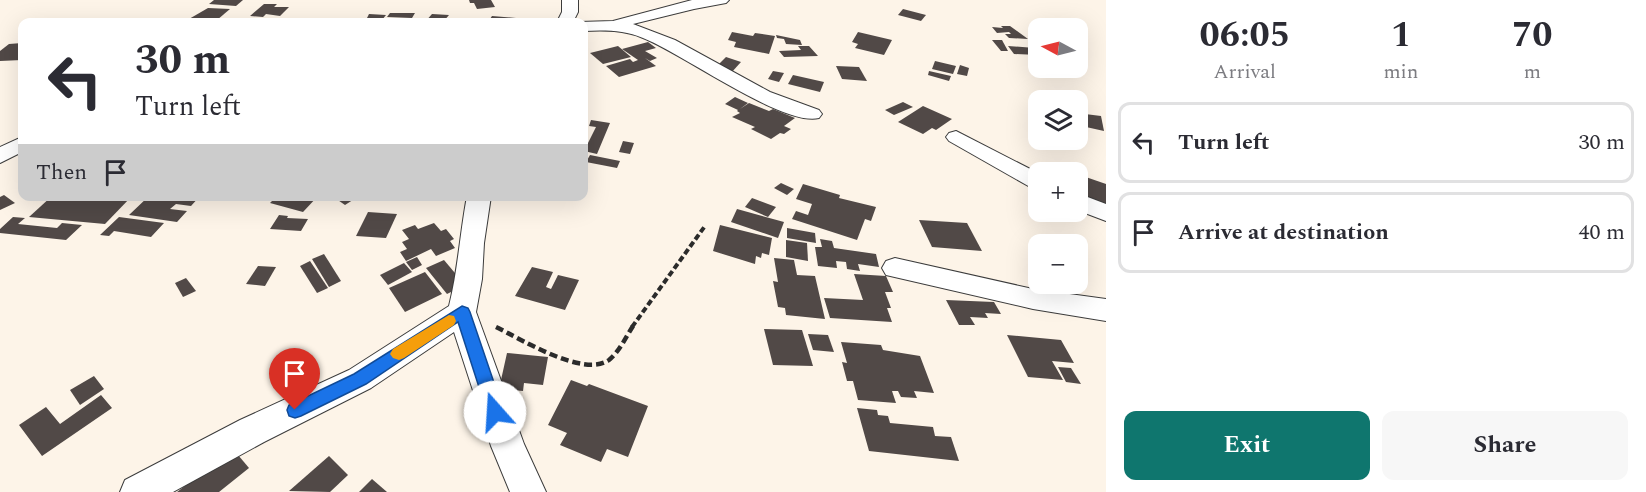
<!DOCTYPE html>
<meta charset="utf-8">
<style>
:root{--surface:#fff;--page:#f7f7f7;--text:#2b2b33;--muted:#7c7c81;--line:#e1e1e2;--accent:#0f766e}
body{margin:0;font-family:Spectral,serif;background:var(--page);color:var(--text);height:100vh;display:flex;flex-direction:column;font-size:22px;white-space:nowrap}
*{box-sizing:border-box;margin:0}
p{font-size:20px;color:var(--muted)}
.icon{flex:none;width:33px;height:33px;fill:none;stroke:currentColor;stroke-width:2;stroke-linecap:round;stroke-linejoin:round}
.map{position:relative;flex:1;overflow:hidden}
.side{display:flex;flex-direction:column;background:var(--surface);width:540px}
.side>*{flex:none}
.hud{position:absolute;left:18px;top:18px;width:570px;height:183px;border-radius:12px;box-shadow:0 6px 24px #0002;background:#fff;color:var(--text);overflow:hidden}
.needle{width:39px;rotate:277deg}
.controls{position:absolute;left:1028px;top:18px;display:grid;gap:12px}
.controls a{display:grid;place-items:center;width:60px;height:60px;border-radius:12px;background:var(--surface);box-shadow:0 6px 24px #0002;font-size:30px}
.pin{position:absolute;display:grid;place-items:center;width:51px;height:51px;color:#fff;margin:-62px -26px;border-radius:50% 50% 50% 0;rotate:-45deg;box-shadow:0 0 6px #0007}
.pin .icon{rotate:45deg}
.me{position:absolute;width:66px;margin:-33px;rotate:341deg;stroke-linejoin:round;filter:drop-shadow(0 0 4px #0008)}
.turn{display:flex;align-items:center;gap:21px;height:126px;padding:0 18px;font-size:27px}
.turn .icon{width:78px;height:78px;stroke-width:2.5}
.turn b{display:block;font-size:42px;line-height:51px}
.then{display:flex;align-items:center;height:57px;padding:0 18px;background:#0003;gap:12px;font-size:22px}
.eta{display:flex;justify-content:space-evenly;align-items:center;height:102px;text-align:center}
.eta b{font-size:36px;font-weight:700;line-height:42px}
.cta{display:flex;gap:12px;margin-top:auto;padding:12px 18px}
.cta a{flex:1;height:69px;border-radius:12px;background:var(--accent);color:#fff;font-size:24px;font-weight:700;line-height:69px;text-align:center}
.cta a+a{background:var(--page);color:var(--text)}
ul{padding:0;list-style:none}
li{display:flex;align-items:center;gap:18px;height:81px;margin:0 12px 9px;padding:0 6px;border:3px solid var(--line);border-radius:12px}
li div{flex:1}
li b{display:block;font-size:22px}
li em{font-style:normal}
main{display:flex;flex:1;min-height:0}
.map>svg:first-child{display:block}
</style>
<main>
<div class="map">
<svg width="1106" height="492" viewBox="0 0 1106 492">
<rect width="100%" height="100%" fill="#fdf4e8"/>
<g fill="#514947">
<polygon points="214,0 243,0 236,6 209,4"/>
<polygon points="469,0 491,0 495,7 477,9 474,3 470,3"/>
<polygon points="264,4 277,4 274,7 289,7 280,16 266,14 263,17 250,16"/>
<polygon points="208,8 230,9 217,20 189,19"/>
<polygon points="903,9 926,15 921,21 898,15"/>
<polygon points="390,13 415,13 412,18 387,17"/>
<polygon points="369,14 386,15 382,20 366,20"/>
<polygon points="432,14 449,15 443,22 425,22"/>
<polygon points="492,16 516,18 514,22 488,22"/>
<polygon points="1001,26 1010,26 1028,39 1009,38 1005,34 1011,34 1009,32 997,33 992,27 1003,28"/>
<polygon points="732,32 753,36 755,33 775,36 769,54 734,47 736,42 728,40"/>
<polygon points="858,32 892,40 884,55 855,48 858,44 852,42"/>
<polygon points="776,35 800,40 802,45 786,44 784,39 777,38"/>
<polygon points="992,40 1002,40 1008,51 1001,51"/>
<polygon points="648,42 656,48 645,51 657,58 650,61 645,58 656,66 619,77 606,66 630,59 633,62 638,60 622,49"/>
<polygon points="22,43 22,60 0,61 0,51 9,44"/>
<polygon points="618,46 631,57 603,64 590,53"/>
<polygon points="798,46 809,46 818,56 784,57 779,51 801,50"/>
<polygon points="1008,46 1035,48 1038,55 1014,54"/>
<polygon points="726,57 741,62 731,73 715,68"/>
<polygon points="935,61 956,66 953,74 932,69"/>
<polygon points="960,65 969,68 967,76 957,74"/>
<polygon points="836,66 859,67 867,81 842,79"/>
<polygon points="773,71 784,73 779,82 768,79"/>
<polygon points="929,71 951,76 949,81 928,75"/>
<polygon points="793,75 824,82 820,92 788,84"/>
<polygon points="735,97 748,103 740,109 749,103 769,111 773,109 795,118 784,126 791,129 784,134 780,133 771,139 751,129 755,127 732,117 740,113 737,111 738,110 725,104"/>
<polygon points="903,102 913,107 894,115 885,110"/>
<polygon points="923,106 952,119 936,130 932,128 923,134 898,122"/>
<polygon points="1077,113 1101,116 1104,131 1077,125"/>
<polygon points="591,120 610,123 597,154 584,151 584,143 588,143 596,127 589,126"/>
<polygon points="623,141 634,143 630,154 619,152"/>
<polygon points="590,155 620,161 617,168 586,162"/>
<polygon points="1077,174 1106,184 1106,204 1077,194"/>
<polygon points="781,183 794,189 787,195 774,188"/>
<polygon points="803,184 840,195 839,198 876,207 871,221 865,219 857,240 792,219 796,211 808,215 812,204 796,199"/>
<polygon points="4,195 15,203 0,210 0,197"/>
<polygon points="52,196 132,196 105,224 29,217"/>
<polygon points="149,196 200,196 191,206 176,204 170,209 187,211 177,222 129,215"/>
<polygon points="277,196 318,196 303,212 270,203"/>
<polygon points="332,196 359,196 345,205"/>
<polygon points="752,198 776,207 768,217 745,207"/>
<polygon points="737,209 784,222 778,238 731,222"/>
<polygon points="368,212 397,214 386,238 356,236"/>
<polygon points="279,215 288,216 287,218 308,219 301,231 270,229"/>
<polygon points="13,217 25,218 18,224 57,228 62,223 82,225 66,240 0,233 0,229"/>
<polygon points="119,217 164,223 151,237 114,231 109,236 100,235"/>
<polygon points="919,220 967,223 982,251 932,247"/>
<polygon points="434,223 441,231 446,229 454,239 450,241 455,248 436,256 431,249 406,261 400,252 407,249 402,242 409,239 402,230 415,225 418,229"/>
<polygon points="720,225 772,238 769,255 762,253 761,258 756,256 755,264 713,251"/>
<polygon points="787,228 815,233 816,243 787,238"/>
<polygon points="820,239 832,241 834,248 876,254 879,267 858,264 860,271 847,269 846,262 836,261 837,268 818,266 815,247 822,247"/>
<polygon points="786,240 807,243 808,261 786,257"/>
<polygon points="324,254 341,281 329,287 312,259"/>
<polygon points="417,257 422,265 412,270 406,262"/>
<polygon points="774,258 794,260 797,275 815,276 825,319 786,315 785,308 778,307 773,281 778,282"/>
<polygon points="444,260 465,285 447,294 426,268"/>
<polygon points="310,261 328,288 317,293 300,266"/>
<polygon points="404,263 412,272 388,285 380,275"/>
<polygon points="258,266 276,267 265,286 246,284"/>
<polygon points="532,267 553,272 546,287 551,289 558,275 579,280 565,310 515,296"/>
<polygon points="425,272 442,294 405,312 389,288"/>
<polygon points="854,274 886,276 893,292 885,292 891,308 887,308 892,322 830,318 824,298 863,300"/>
<polygon points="186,278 196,291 183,297 175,283"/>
<polygon points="946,300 994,302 1001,314 985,313 988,318 970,317 975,325 959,325"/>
<polygon points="764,329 802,330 813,366 773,365"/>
<polygon points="808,334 828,335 834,352 813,350"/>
<polygon points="1007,335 1061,340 1074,363 1052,361 1063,380 1028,377"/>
<polygon points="841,342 881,345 883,350 920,356 934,393 914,391 917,398 901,397 898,391 892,391 896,403 858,400 853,381 847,381 842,362 847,363"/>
<polygon points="507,353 548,357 543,385 524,383 523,391 499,389"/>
<polygon points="1058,367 1071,368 1081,384 1066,382"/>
<polygon points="94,376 104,389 80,405 70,390"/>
<polygon points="571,380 587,386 589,384 648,406 628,457 607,449 601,462 560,445 567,433 548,425"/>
<polygon points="101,395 112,408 42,456 19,425 46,407 60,424"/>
<polygon points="857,408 877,410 878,415 888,416 890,423 933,427 935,436 951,437 959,461 869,451"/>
<polygon points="233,449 249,468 219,492 177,492"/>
<polygon points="329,456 348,475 330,492 289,491"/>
<polygon points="372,479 387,492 359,492"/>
</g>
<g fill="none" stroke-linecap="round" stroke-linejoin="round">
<defs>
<g id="street">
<polygon points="562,0 578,0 578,12 573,22 557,22 562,12"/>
<path d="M692,0H729L726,3L694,9L633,24L675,40L770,92L819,110L822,114L819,118C783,127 682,53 643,38C624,30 605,30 584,31V22H579L613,21Z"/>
<polygon points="956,131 1038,173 1038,189 1030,187 949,141 946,137 949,133"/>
<polygon points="22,137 22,152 0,163 0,147"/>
<polygon points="1077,193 1106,204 1106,221 1077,210"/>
<path d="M467,196H491L484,243L482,279L476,312L524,444L546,492H510L491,446L454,332L371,388L264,442L173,492H120L125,480L240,420L349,370L449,306C458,270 460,233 467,196Z"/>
<polygon points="895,258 1033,289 1106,299 1106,321 1033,309 886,275 882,268 886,261"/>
</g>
</defs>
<use href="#street" stroke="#3c3c3c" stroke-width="2"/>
<polyline stroke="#2b2b2b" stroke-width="4" stroke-dasharray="6 3" stroke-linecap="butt" points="632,327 705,226"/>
<path stroke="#2b2b2b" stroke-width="4.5" stroke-dasharray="8 4" stroke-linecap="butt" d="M496,327C521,339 583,378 609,360C619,352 626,337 633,326"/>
<use href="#street" fill="#fff" fill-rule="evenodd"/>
</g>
<polygon fill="#1a73e8" stroke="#114b97" stroke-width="1.5" points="462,306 468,308 470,312 504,412 502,418 495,420 489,418 487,412 458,322 366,384 301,416 295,418 289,416 287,410 289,405 354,374"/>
<polygon fill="#f59e0b" points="449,315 454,316 456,321 454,325 404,358 399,360 393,358 390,354 393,349"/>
</svg>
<div class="controls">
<a><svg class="needle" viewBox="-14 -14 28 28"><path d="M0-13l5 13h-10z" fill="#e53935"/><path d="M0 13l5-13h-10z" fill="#7c7c81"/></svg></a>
<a><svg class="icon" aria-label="layers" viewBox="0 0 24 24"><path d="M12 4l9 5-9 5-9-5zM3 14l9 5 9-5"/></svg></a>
<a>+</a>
<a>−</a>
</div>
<div class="pin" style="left:295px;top:410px;background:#d93025"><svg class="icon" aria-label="arrive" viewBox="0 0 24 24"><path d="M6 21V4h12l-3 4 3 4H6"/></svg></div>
<svg class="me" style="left:495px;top:412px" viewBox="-20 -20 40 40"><circle r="19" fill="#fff"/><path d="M0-13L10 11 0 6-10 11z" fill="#1a73e8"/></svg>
<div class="hud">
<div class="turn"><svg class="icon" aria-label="left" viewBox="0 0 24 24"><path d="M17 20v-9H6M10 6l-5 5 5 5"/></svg><div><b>30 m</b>Turn left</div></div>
<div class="then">Then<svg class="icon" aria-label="arrive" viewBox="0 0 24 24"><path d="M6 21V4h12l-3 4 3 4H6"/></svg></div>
</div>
</div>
<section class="side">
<div class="eta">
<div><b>06:05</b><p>Arrival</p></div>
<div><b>1</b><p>min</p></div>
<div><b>70</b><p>m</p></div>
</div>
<ul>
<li><svg class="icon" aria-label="left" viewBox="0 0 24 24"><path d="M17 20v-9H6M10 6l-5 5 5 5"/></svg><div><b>Turn left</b></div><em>30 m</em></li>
<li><svg class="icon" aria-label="arrive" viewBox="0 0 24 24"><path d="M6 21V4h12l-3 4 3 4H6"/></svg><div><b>Arrive at destination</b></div><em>40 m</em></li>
</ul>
<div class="cta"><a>Exit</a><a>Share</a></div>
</section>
</main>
